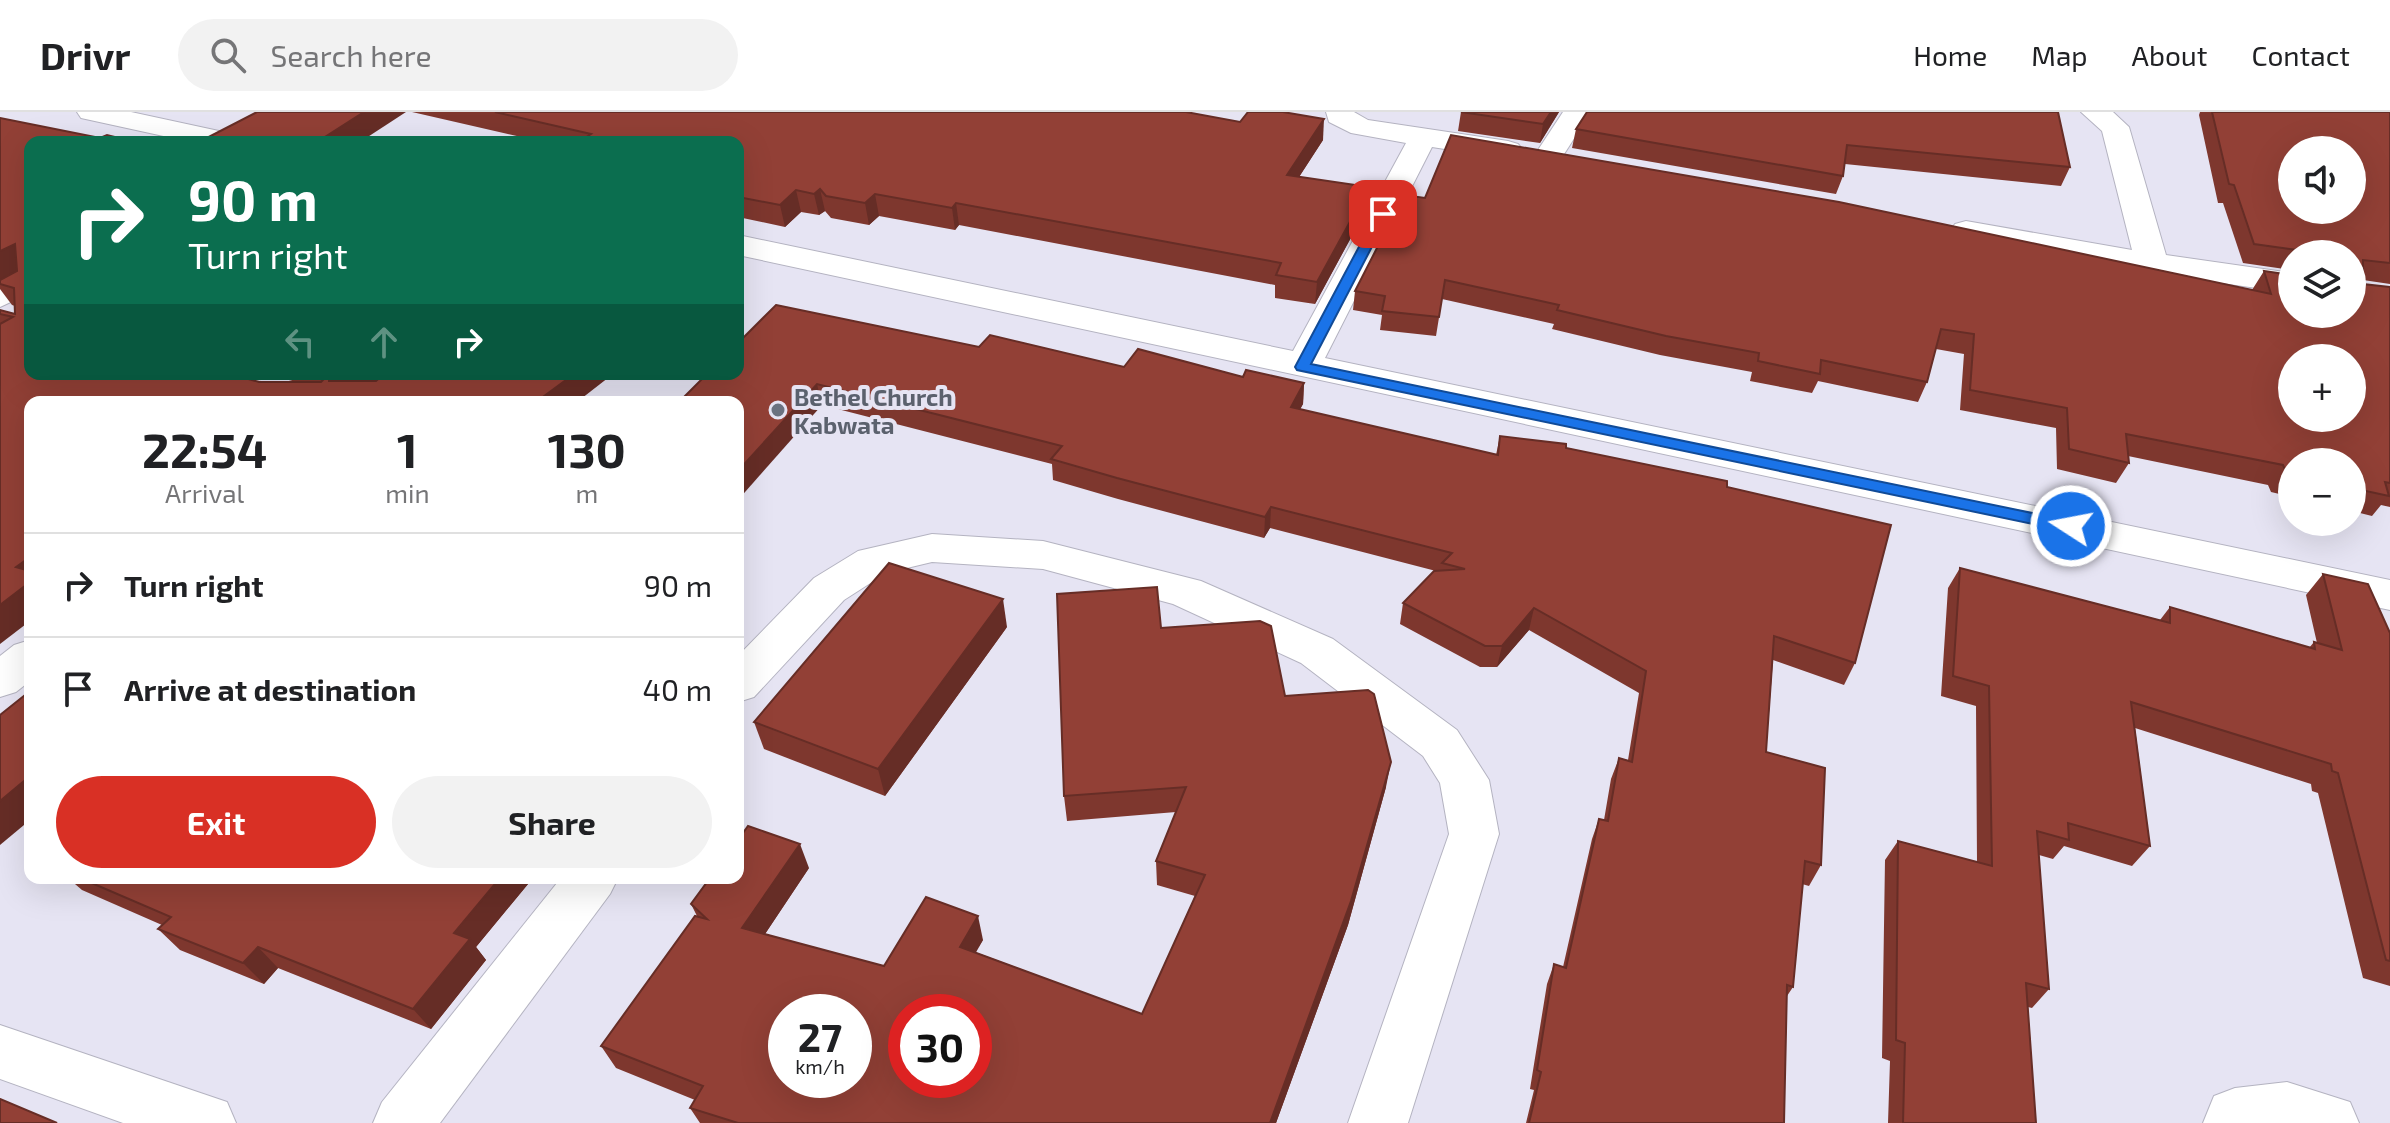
<!DOCTYPE html>
<meta charset="utf-8">
<style>
:root{--surface:#fff;--page:#f2f2f2;--text:#202124;--muted:#757577;--line:#e0e0e0;--accent:#d93025}
body{margin:0;font-family:"Exo 2",sans-serif;background:var(--page);color:var(--text);height:100vh;display:flex;flex-direction:column;font-size:30px;white-space:nowrap}
*{box-sizing:border-box;margin:0}
p{font-size:26px;color:var(--muted)}
.icon{flex:none;width:44px;height:44px;fill:none;stroke:currentColor;stroke-width:2;stroke-linecap:round;stroke-linejoin:round}
.map{position:relative;flex:1;overflow:hidden}
.panel{position:absolute;left:24px;top:284px;width:720px;height:488px;display:flex;flex-direction:column;background:var(--surface);border-radius:16px;box-shadow:0 8px 32px #0002}
.panel>*{flex:none}
.top-card{position:absolute;left:24px;top:24px;width:720px;height:244px;border-radius:16px;box-shadow:0 8px 32px #0002;background:#0b6e4f;color:#fff;overflow:hidden}
.tools{position:absolute;left:2278px;top:24px;display:grid;gap:16px}
.tools a{display:grid;place-items:center;width:88px;height:88px;border-radius:50%;background:var(--surface);box-shadow:0 8px 32px #0002;font-size:40px}
.speed{position:absolute;left:768px;top:882px;display:flex;gap:16px;font-size:40px;font-weight:700;text-align:center}
.speed>*{display:grid;place-content:center;width:104px;height:104px;border-radius:50%;background:var(--surface);box-shadow:0 8px 32px #0002;line-height:1}
.speed small{font-size:20px;font-weight:400}
.speed .limit{border:12px solid #d22;background:#fff;color:#111}
.pin{position:absolute;display:grid;place-items:center;width:68px;height:68px;color:#fff;margin:-34px;border-radius:16px;box-shadow:0 4px 12px #0006}
.me{position:absolute;width:88px;margin:-44px;rotate:281deg;stroke-linejoin:round;filter:drop-shadow(0 0 6px #0008)}
.turn{display:flex;align-items:center;gap:28px;height:168px;padding:0 32px;font-size:36px}
.turn .icon{width:104px;height:104px;stroke-width:2.5}
.turn b{display:block;font-size:56px;line-height:68px}
.lanes{display:flex;align-items:center;height:76px;padding:0 32px;background:#0003;justify-content:center;gap:40px;direction:ltr}
.lanes .off{opacity:.35}
.eta{display:flex;justify-content:space-evenly;align-items:center;height:136px;text-align:center}
.eta b{font-size:48px;font-weight:700;line-height:56px}
.cta{display:flex;gap:16px;margin-top:auto;padding:16px 32px}
.cta a{flex:1;height:92px;border-radius:48px;background:var(--accent);color:#fff;font-size:32px;font-weight:700;line-height:92px;text-align:center}
.cta a+a{background:var(--page);color:var(--text)}
ul{padding:0;list-style:none}
li{display:flex;align-items:center;gap:24px;height:104px;padding:0 32px;border-top:2px solid var(--line)}
li div{flex:1}
li b{display:block;font-size:30px}
li em{font-style:normal}
header{display:flex;align-items:center;gap:48px;box-sizing:border-box;height:112px;padding:0 40px;background:var(--surface);border-bottom:2px solid var(--line)}
header strong{font-size:38px}
nav{display:flex;gap:44px;margin-inline-start:auto;font-size:28px}
.search{width:560px;height:72px;background:var(--page);display:flex;align-items:center;gap:20px;box-sizing:border-box;padding:0 28px;border-radius:44px;color:var(--muted);font-size:30px}
.map>svg:first-child{display:block}
</style>
<header>
<strong>Drivr</strong>
<div class="search"><svg class="icon" aria-label="search" viewBox="0 0 24 24"><circle cx="10" cy="10" r="6"/><path d="M15 15l6 6"/></svg>Search here</div>
<nav><a>Home</a><a>Map</a><a>About</a><a>Contact</a></nav>
</header>
<div class="map">
<svg width="2390" height="1011" viewBox="0 0 2390 1011">
<rect width="100%" height="100%" fill="#e6e4f3"/>
<g fill="none" stroke-linecap="round" stroke-linejoin="round">
<defs>
<g id="minor">
<polygon points="77,0 131,0 242,24 247,30 191,30 81,6"/>
<polygon points="1326,0 1354,0 1368,8 1508,29 1518,32 1523,38 1518,44 1508,47 1432,35 1325,246 2390,468 2390,498 738,143 738,123 1293,239 1406,31 1351,21 1329,10"/>
<polygon points="1563,0 1591,0 1559,50 1549,53 1539,50 1534,44"/>
<polygon points="2081,0 2113,0 2129,15 2166,143 2292,161 2292,181 2152,161 1955,126 1950,119 1955,112 1966,109 2132,138 2102,19"/>
<polygon points="30,157 30,181 0,195 0,171"/>
<polygon points="932,422 1043,429 1201,469 1333,527 1457,618 1489,668 1499,722 1408,1011 1348,1011 1449,722 1440,671 1423,644 1301,551 1173,492 1043,457 932,450 886,461 844,488 754,585 738,590 738,544 814,466 858,439"/>
<polygon points="30,528 30,569 16,580 0,585 0,544 14,533"/>
<polygon points="561,766 618,766 610,782 440,1011 373,1011 382,990"/>
<polygon points="0,913 227,990 236,1011 123,1011 0,967"/>
<polygon points="2287,970 2350,990 2359,1011 2203,1011 2214,984 2235,976"/>
</g>
</defs>
<use href="#minor" stroke="#b4b3c1" stroke-width="2"/>
<use href="#minor" fill="#fff" fill-rule="evenodd"/>
</g>
<g fill="#7e372e">
<polygon points="412,0 1186,0 1323,28 1299,65 1367,96 1315,192 1275,186 1275,173 959,113 955,118 879,104 869,113 831,106 825,99 819,103 801,100 785,115 738,105 738,30 543,30"/>
<polygon points="1461,0 1559,0 1540,31 1458,19"/>
<polygon points="1587,0 2070,55 2061,74 1845,52 1843,64 1836,82 1572,36 1576,17"/>
<polygon points="2200,0 2390,0 2390,172 2363,168 2363,172 2390,175 2390,395 2381,393 2372,404 2352,399 2352,350 2292,350 2292,385 2271,380 2268,373 2128,344 2129,351 2116,371 2057,357 2056,316 1960,298 1964,242 1936,237 1927,270 1918,290 1818,269 1812,281 1750,269 1752,260 1660,243 1552,217 1554,212 1442,187 1436,224 1380,218 1382,203 1353,198 1355,179 1425,86 2252,178 2264,159 2292,202 2352,142 2292,142 2292,158 2243,151 2223,91 2218,91 2199,3"/>
<polygon points="0,6 100,26 30,262 296,270 267,262 371,262 363,269 613,262 30,290 0,532 0,198 15,202 15,194 12,193 0,177"/>
<polygon points="979,235 1124,255 1304,271 1303,292 1300,297 1496,343 1500,324 1566,336 1727,375 1855,551 1844,573 1773,548 1766,640 1821,753 1809,774 1802,772 1793,875 1787,884 1784,1011 1526,1011 1534,978 1530,977 1547,872 1554,852 1563,855 1592,727 1599,707 1604,708 1611,667 1619,646 1628,648 1639,581 1529,518 1497,555 1480,555 1400,512 1403,491 1436,459 1270,416 1264,426 1118,387 1053,368 1052,352 822,293 738,290"/>
<polygon points="1960,456 2160,508 2170,495 2309,536 2314,530 2317,531 2306,483 2323,462 2390,521 2390,874 2363,866 2318,681 2312,679 2311,672 2135,616 2150,734 2132,754 2064,734 2053,747 2039,743 2049,877 2032,896 2028,895 2036,1011 1888,1011 1890,949 1882,946 1885,748 1898,729 1977,750 1976,594 1941,584 1948,476"/>
<polygon points="1007,515 885,684 764,637 754,610"/>
<polygon points="1161,516 1285,584 1386,675 1348,813 1276,1011 700,1011 690,996 695,988 616,956 601,934 697,804 691,792 809,756 765,822 884,854 983,828 975,840 1142,902 1195,784 1157,773 1156,749 1176,700 1067,709 1064,684"/>
<polygon points="68,766 533,766 476,835 486,848 431,917 278,856 264,872 180,838 158,817 162,813 82,778"/>
</g>
<g fill="#662d26">
<polygon points="364,0 406,0 360,30 317,30"/>
<polygon points="1551,0 1559,0 1540,31 1543,12"/>
<polygon points="1324,7 1323,28 1286,85 1287,63"/>
<polygon points="1369,75 1367,96 1315,192 1317,170"/>
<polygon points="820,77 825,99 819,103 814,82"/>
<polygon points="796,78 801,100 785,115 780,93"/>
<polygon points="875,82 879,104 869,113 865,91"/>
<polygon points="956,91 959,113 955,118 952,96"/>
<polygon points="15,132 30,153 0,170 0,139"/>
<polygon points="332,262 371,262 342,288 329,269 329,265"/>
<polygon points="574,262 613,262 577,290 536,290"/>
<polygon points="1304,271 1303,292 1290,316 1291,295"/>
<polygon points="817,272 822,293 738,388 738,359"/>
<polygon points="1271,395 1270,416 1264,426 1265,405"/>
<polygon points="30,445 30,509 0,532 0,493 16,455"/>
<polygon points="1003,487 1007,515 885,684 878,657"/>
<polygon points="1534,496 1529,518 1497,555 1502,534"/>
<polygon points="1391,650 1386,675 1348,813 1276,1011 1270,1011"/>
<polygon points="30,664 30,708 0,733 0,689"/>
<polygon points="800,732 809,756 753,840 742,816"/>
<polygon points="500,766 533,766 476,835 486,848 431,917 413,897 454,821"/>
<polygon points="978,804 983,828 966,858 960,835"/>
<polygon points="258,835 278,856 264,872 243,851"/>
</g>
<g fill="#924036" stroke="#662d26" stroke-width="2" fill-rule="evenodd">
<polygon points="257,0 364,0 317,30 199,30"/>
<polygon points="495,0 1186,0 1240,10 1248,0 1283,0 1324,7 1287,63 1369,75 1317,170 1276,163 1281,151 956,91 952,96 875,82 865,91 826,84 820,77 814,82 796,78 780,93 738,85 738,30 579,30 591,22"/>
<polygon points="1461,0 1551,0 1543,12"/>
<polygon points="1587,0 2058,0 2070,55 1847,33 1843,64 1576,17"/>
<path d="M2212,0H2390V151L2363,148V172L2390,175V371L2385,370L2389,384L2352,376V350H2292V362L2286,360L2283,353L2126,322L2129,351L2069,337L2067,296L1970,278L1974,222L1941,217L1927,270L1821,248L1820,262L1758,249L1759,241L1666,224L1557,198L1559,193L1445,168L1439,205L1382,199L1385,184L1355,179L1404,83L1425,86L1451,23L1839,90L2271,182L2264,159L2292,163V202H2352V142H2307L2305,139L2254,132L2234,73L2229,72ZM2292,38H2352V98H2292ZM2292,246H2352V306H2292Z"/>
<polygon points="0,6 100,26 107,23 135,30 30,30 30,262 231,262 259,270 321,270 324,267 320,262 332,262 329,265 329,269 376,269 384,262 574,262 536,290 30,290 30,445 16,455 30,459 30,470 0,493 0,212 13,205 0,202 0,198 15,202 14,176 0,172 0,168 17,159 15,132 0,139"/>
<polygon points="776,193 979,235 990,223 1124,255 1138,237 1243,265 1246,258 1304,271 1291,295 1498,343 1500,324 1566,332 1566,336 1727,369 1727,375 1891,413 1855,551 1774,524 1766,640 1825,656 1821,753 1805,749 1793,875 1787,873 1784,1011 1529,1011 1541,960 1537,958 1554,852 1566,856 1599,707 1608,709 1619,646 1632,650 1646,559 1534,496 1502,534 1485,534 1403,491 1434,459 1465,457 1442,451 1452,441 1271,395 1265,405 1117,366 1051,347 1062,334 817,272 738,359 738,290 679,290 707,262 738,262 738,231"/>
<polygon points="889,451 1003,487 878,657 754,610"/>
<polygon points="1960,456 2170,511 2170,495 2315,537 2314,530 2342,538 2323,462 2368,472 2390,521 2390,849 2386,848 2338,661 2332,659 2331,652 2131,590 2150,734 2068,711 2069,728 2037,719 2049,877 2026,871 2036,1011 1903,1011 1905,931 1896,928 1898,729 1992,754 1989,574 1953,564"/>
<path d="M1157,475L1161,516L1260,509L1271,514L1285,584L1368,578L1374,582L1391,650L1351,789L1270,1011H738L690,996L703,974L601,934L695,804L707,807L691,792L710,766H738V728L748,714L800,732L742,816L884,854L926,785L978,804L960,835L1142,902L1205,763L1156,749L1186,675L1064,684L1057,482ZM786,900H854V968H786ZM906,900H974V968H906Z"/>
<polygon points="30,579 30,664 0,689 0,603"/>
<polygon points="80,766 500,766 454,821 470,827 413,897 258,835 243,851 158,817 171,805"/>
<polygon points="0,987 57,1011 0,1011"/>
</g>
<polygon fill="#1a73e8" stroke="#114b97" stroke-width="2" points="1378,99 1389,102 1311,252 2071,409 2080,414 2071,420 1297,258 1295,255"/>
<circle fill="#6b7280" stroke="#e6e4f3" stroke-width="3" cx="778" cy="298" r="8"/>
<g text-anchor="middle" dominant-baseline="central" stroke-width="8" stroke-linejoin="round" paint-order="stroke">
<g font-size="24" font-weight="bold" fill="#5b616d" stroke="#e6e4f3" text-anchor="start">
<text x="794" y="284">Bethel Church<tspan x="794" dy="28">Kabwata</tspan></text>
</g>
</g>
</svg>
<div class="tools">
<a><svg class="icon" aria-label="sound" viewBox="0 0 24 24"><path d="M4 9h4l5-4v14l-5-4H4zM17 9q2 3 0 6"/></svg></a>
<a><svg class="icon" aria-label="layers" viewBox="0 0 24 24"><path d="M12 4l9 5-9 5-9-5zM3 14l9 5 9-5"/></svg></a>
<a>+</a>
<a>−</a>
</div>
<div class="speed"><div>27<small>km/h</small></div><div class="limit">30</div></div>
<div class="pin" style="left:1383px;top:102px;background:#d93025"><svg class="icon" aria-label="arrive" viewBox="0 0 24 24"><path d="M6 21V4h12l-3 4 3 4H6"/></svg></div>
<svg class="me" style="left:2071px;top:414px" viewBox="-20 -20 40 40"><circle r="17" fill="#1a73e8" stroke="#fff" stroke-width="3"/><path d="M0-11L8 9 0 5-8 9z" fill="#fff"/></svg>
<div class="top-card">
<div class="turn"><svg class="icon" aria-label="right" viewBox="0 0 24 24"><path d="M7 20v-9h11M14 6l5 5-5 5"/></svg><div><b>90 m</b>Turn right</div></div>
<div class="lanes"><svg class="icon off" aria-label="left" viewBox="0 0 24 24"><path d="M17 20v-9H6M10 6l-5 5 5 5"/></svg><svg class="icon off" aria-label="ahead" viewBox="0 0 24 24"><path d="M12 20V5M6 11l6-6 6 6"/></svg><svg class="icon" aria-label="right" viewBox="0 0 24 24"><path d="M7 20v-9h11M14 6l5 5-5 5"/></svg></div>
</div>
<section class="panel">
<div class="eta">
<div><b>22:54</b><p>Arrival</p></div>
<div><b>1</b><p>min</p></div>
<div><b>130</b><p>m</p></div>
</div>
<ul>
<li><svg class="icon" aria-label="right" viewBox="0 0 24 24"><path d="M7 20v-9h11M14 6l5 5-5 5"/></svg><div><b>Turn right</b></div><em>90 m</em></li>
<li><svg class="icon" aria-label="arrive" viewBox="0 0 24 24"><path d="M6 21V4h12l-3 4 3 4H6"/></svg><div><b>Arrive at destination</b></div><em>40 m</em></li>
</ul>
<div class="cta"><a>Exit</a><a>Share</a></div>
</section>
</div>
